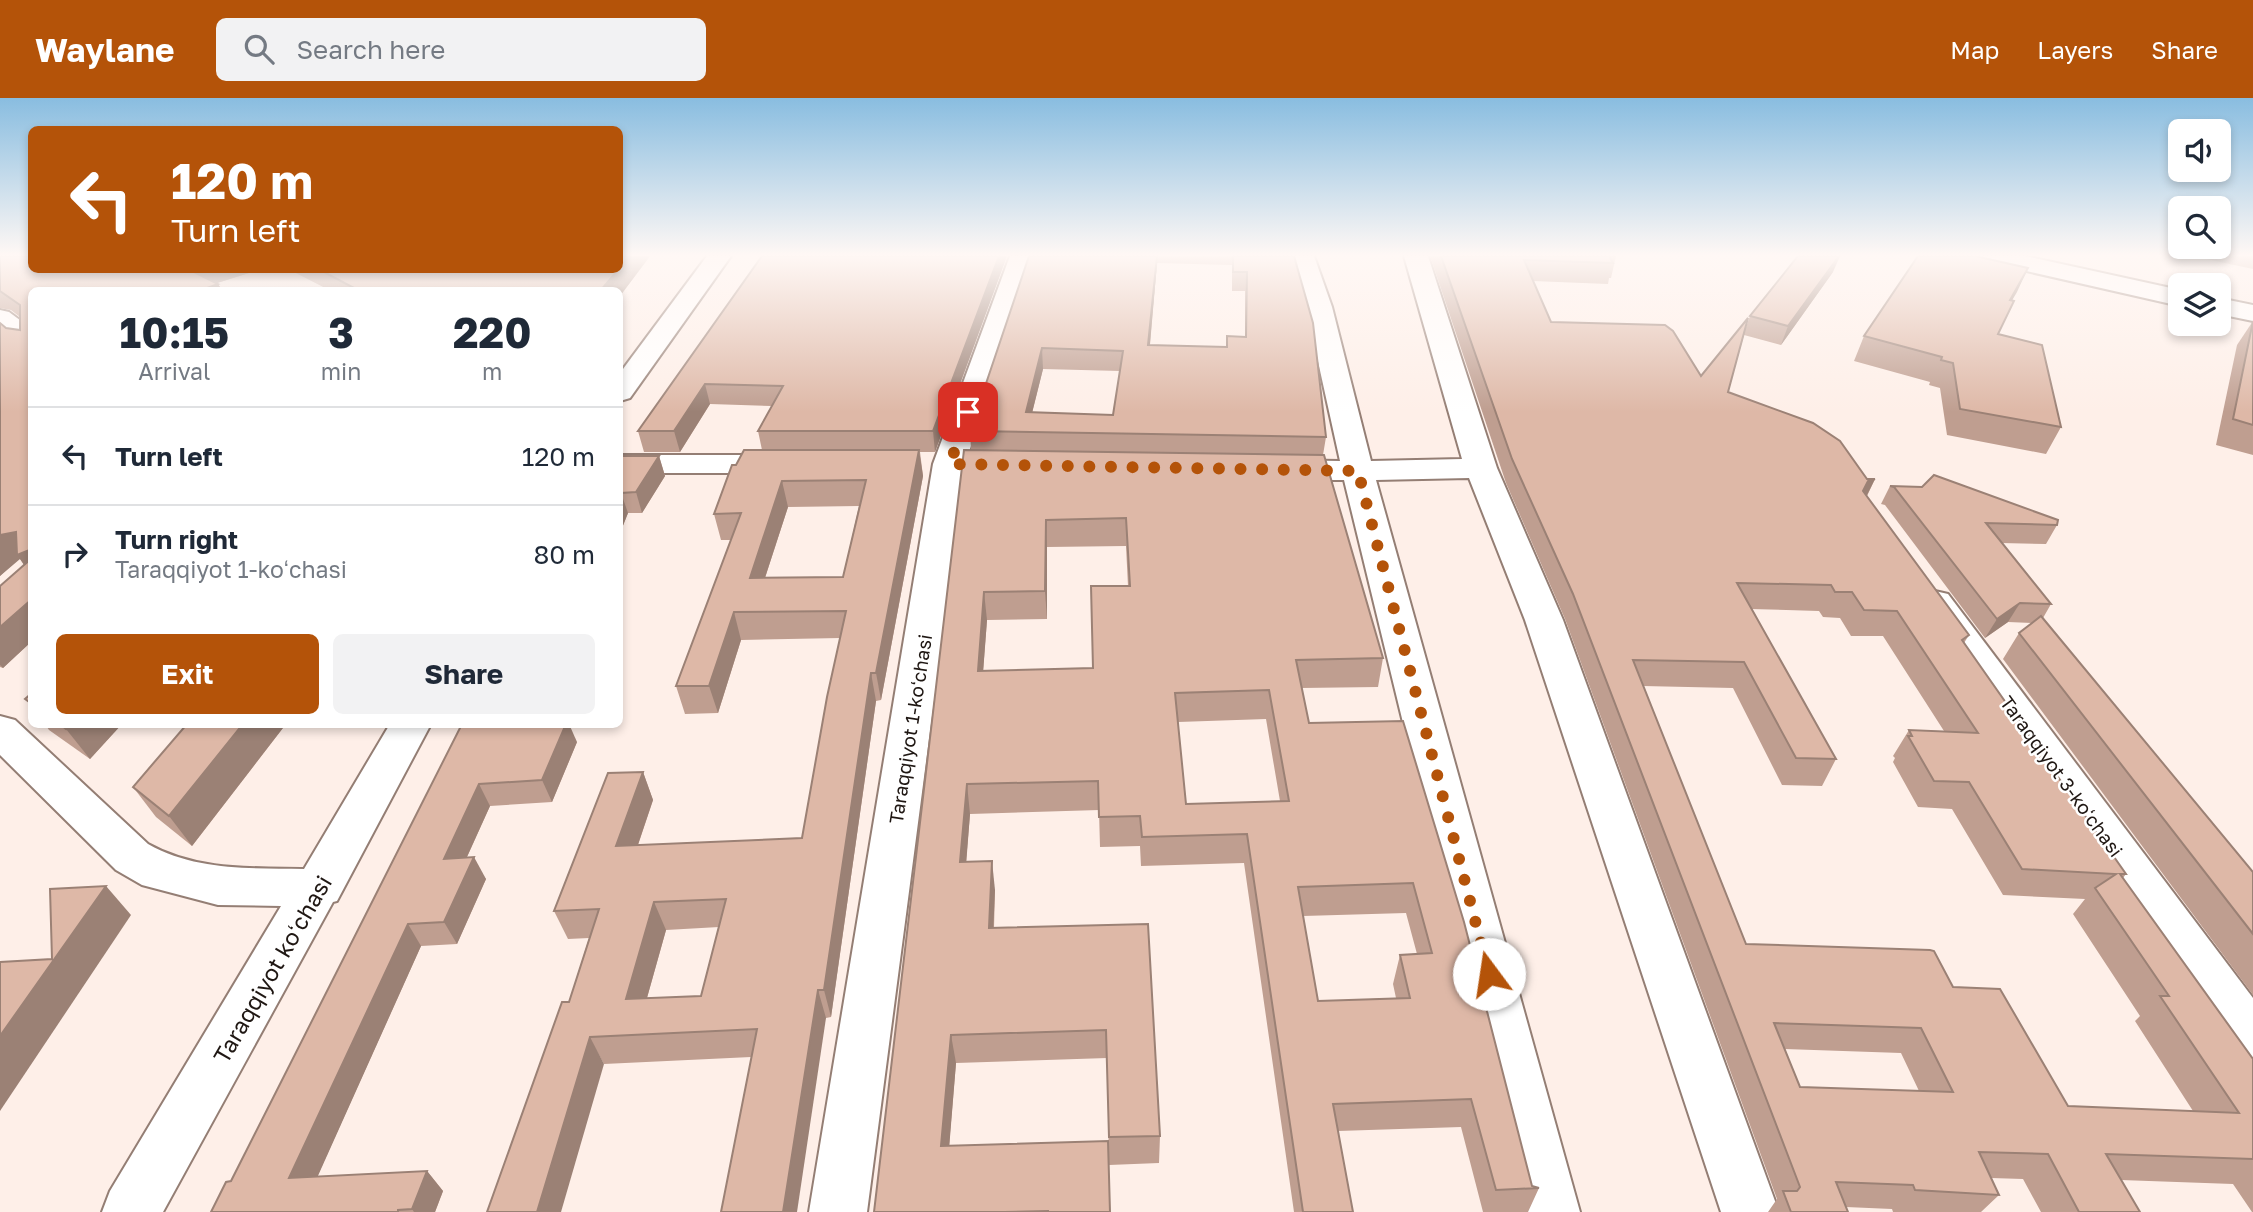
<!DOCTYPE html>
<meta charset="utf-8">
<style>
:root{--surface:#fff;--page:#f2f2f3;--text:#1f2937;--muted:#747a83;--line:#e0e1e3;--accent:#b45309}
body{margin:0;font-family:"Golos Text",sans-serif;background:var(--page);color:var(--text);height:100vh;display:flex;flex-direction:column;font-size:26px;white-space:nowrap}
*{box-sizing:border-box;margin:0}
p{font-size:23px;color:var(--muted)}
.icon{flex:none;width:38px;height:38px;fill:none;stroke:currentColor;stroke-width:2;stroke-linecap:round;stroke-linejoin:round}
.map{position:relative;flex:1;overflow:hidden}
.sheet{position:absolute;left:28px;top:189px;width:595px;height:441px;display:flex;flex-direction:column;background:var(--surface);border-radius:10px;box-shadow:0 4px 10px #0003}
.sheet>*{flex:none}
.guide{position:absolute;left:28px;top:28px;width:595px;height:147px;border-radius:10px;box-shadow:0 4px 10px #0003;background:#b45309;color:#fff;overflow:hidden}
.tools{position:absolute;left:2168px;top:21px;display:grid;gap:14px}
.tools a{display:grid;place-items:center;width:63px;height:63px;border-radius:10px;background:var(--surface);box-shadow:0 4px 10px #0003;font-size:35px}
.pin{position:absolute;display:grid;place-items:center;width:60px;height:60px;color:#fff;margin:-30px;border-radius:14px;box-shadow:0 4px 10px #0006}
.me{position:absolute;width:77px;margin:-38px;rotate:346deg;stroke-linejoin:round;filter:drop-shadow(0 0 5px #0008)}
.turn{display:flex;align-items:center;gap:24px;height:147px;padding:0 28px;font-size:32px}
.turn .icon{width:91px;height:91px;stroke-width:2.5}
.turn b{display:block;font-size:49px;line-height:60px}
.eta{display:flex;justify-content:space-evenly;align-items:center;height:119px;text-align:center}
.eta b{font-size:42px;font-weight:700;line-height:49px}
.primary-button{display:flex;gap:14px;margin-top:auto;padding:14px 28px}
.primary-button a{flex:1;height:80px;border-radius:10px;background:var(--accent);color:#fff;font-size:28px;font-weight:700;line-height:80px;text-align:center}
.primary-button a+a{background:var(--page);color:var(--text)}
ul{padding:0;list-style:none}
li{display:flex;align-items:center;gap:21px;height:98px;padding:0 28px;border-top:2px solid var(--line)}
li div{flex:1}
li b{display:block;font-size:26px}
li em{font-style:normal}
header{display:flex;align-items:center;gap:42px;box-sizing:border-box;height:98px;padding:0 35px;background:var(--accent);color:#fff}
header strong{font-size:33px}
nav{display:flex;gap:38px;margin-inline-start:auto;font-size:24px}
.search{width:490px;height:63px;background:var(--page);display:flex;align-items:center;gap:18px;box-sizing:border-box;padding:0 24px;border-radius:10px;color:var(--muted);font-size:26px}
.map>svg:first-child{display:block}
</style>
<header>
<strong>Waylane</strong>
<div class="search"><svg class="icon" aria-label="search" viewBox="0 0 24 24"><circle cx="10" cy="10" r="6"/><path d="M15 15l6 6"/></svg>Search here</div>
<nav><a>Map</a><a>Layers</a><a>Share</a></nav>
</header>
<div class="map">
<svg width="2253" height="1114" viewBox="0 0 2253 1114">
<rect width="100%" height="100%" fill="#feefe8"/>
<g fill="none" stroke-linecap="round" stroke-linejoin="round">
<defs>
<g id="minor">
<polygon points="707,158 731,158 630,300 620,303 620,275"/>
<polygon points="1010,158 1034,158 965,366 867,1114 809,1114 933,366"/>
<polygon points="1290,158 1314,158 1332,209 1371,363 1462,361 1404,158 1428,158 1497,370 1563,522 1779,1114 1721,1114 1525,522 1469,380 1376,382 1580,1114 1522,1114 1344,382 1276,382 1265,379 1260,372 1265,365 1276,362 1340,363 1306,209"/>
<polygon points="0,212 9,214 32,231 32,252 22,250 0,233"/>
<polygon points="620,357 789,357 800,359 805,366 800,373 789,375 620,375"/>
<polygon points="1935,493 1948,496 2253,900 2253,964 2235,957 1922,512 1917,504 1922,496"/>
<path d="M0,618L15,622L148,746C196,773 250,770 304,771L390,626H431L337,803L333,804L163,1114H102L110,1093L281,808L218,807L142,787L116,772L0,657Z"/>
</g>
<g id="major">
<polygon points="1979,158 2025,158 2180,192 2180,208 1991,165 1982,163"/>
<polygon points="2219,200 2253,207 2253,223 2219,216"/>
</g>
</defs>
<use href="#minor" stroke="#947e74" stroke-width="4"/>
<use href="#major" stroke="#947e74" stroke-width="4"/>
<use href="#minor" fill="#fff" fill-rule="evenodd"/>
<use href="#major" fill="#fff" fill-rule="evenodd"/>
</g>
<g fill="#bf9e90" fill-rule="evenodd">
<polygon points="0,158 32,172 258,172 217,185 218,186 222,192 32,192 32,543 3,570 0,569 0,488 24,467 20,461 18,461 0,478 0,225 6,230 20,232 20,219 11,212 0,210"/>
<polygon points="650,158 620,198 620,192 329,192 290,172 358,172 356,173"/>
<path d="M762,158H1007L935,354H920L923,378L881,602L876,603L831,919L826,920L751,959L604,966L569,904L589,840L568,841L554,813L643,674L653,702L638,747L802,740L840,540L741,542L718,615L685,616L676,588L731,442H721L714,416L736,367L762,352L758,333L772,308L710,306L680,354H644L638,333ZM859,408L843,479L765,480L788,409ZM719,829L701,898L647,900L666,832Z"/>
<path d="M1029,158H1294L1326,339L1323,357L1383,560L1378,589L1301,590L1309,625L1403,623L1532,1088L1539,1090L1528,1114H1483L1461,1029L1338,1033L1353,1114H1294L1244,765L1141,768L1140,748L1100,749L1099,712L970,716L966,764L995,792L994,830L1148,826L1160,1038L1159,1065L1109,1067L1107,960L956,965L949,1048L1110,1114H874L971,352L970,333ZM1157,165L1232,167V193H1245V239L1227,238V249L1150,247ZM1043,271L1120,273L1113,317L1032,315ZM1126,448L1128,488L1093,570L983,573L987,522L1047,521V449ZM1266,621L1280,703L1186,706L1178,624ZM1406,815L1417,856L1400,857L1393,886L1396,900L1318,903L1303,818Z"/>
<path d="M1430,158H1616L1611,180H1609L1608,186L1533,183L1551,224L1701,278L1744,235L1750,218L1833,174L1781,247L1744,237L1728,294L1867,381H1875L1867,398L1969,537L1964,545L2126,776L2123,780L2253,961V1114H2252L2233,1086L2121,1082L2140,1114H2041L2023,1081L1991,1080L1999,1097L1981,1114H1893L1892,1111L1846,1109L1848,1114H1768L1777,1101L1565,521L1506,385ZM1751,511L1819,513L1823,519L1840,520L1851,538H1883L1944,633L1909,632L1893,658L1895,660L1893,664L1918,709L1952,711L2003,797L2085,801L2073,816L2140,918L2135,923L2193,1013L2068,1008L1953,889L1746,846L1643,588L1733,590L1782,687L1822,688L1836,661ZM1785,951L1901,955L1919,993L1800,989Z"/>
<polygon points="2192,158 2253,158 2253,171"/>
<polygon points="2028,170 2012,202 1998,236 2061,329 2046,356 1947,337 1940,290 1929,287 1930,284 1854,263 1864,238"/>
<polygon points="2253,223 2253,357 2216,347 2237,247"/>
<polygon points="620,358 659,358 665,378 642,415 628,415 620,435"/>
<polygon points="1890,388 2057,427 2046,446 2001,445 2051,506 2043,520 2253,774 2253,897 2003,561 2019,535 2032,525 2008,524 1985,540 1885,407 1881,406"/>
<polygon points="45,626 122,626 90,661 49,632"/>
<polygon points="187,626 286,626 192,748 156,719 133,689"/>
<polygon points="462,626 577,644 552,704 490,708 467,759 486,781 457,846 421,848 317,1079 427,1073 443,1093 435,1114 211,1114 231,1083"/>
</g>
<g fill="#9b8175">
<polygon points="629,158 650,158 620,198 620,192 601,192 618,172 620,172 620,170"/>
<polygon points="999,158 1007,158 935,354 933,333"/>
<polygon points="1157,158 1157,165 1148,267 1148,247"/>
<polygon points="1840,158 1833,174 1781,247 1788,228"/>
<polygon points="2028,170 2017,194 1998,226 2010,202"/>
<polygon points="188,172 258,172 198,191"/>
<polygon points="328,172 358,172 344,184 330,177"/>
<polygon points="218,186 222,192 208,192 207,190"/>
<polygon points="1042,250 1043,271 1027,335 1026,314"/>
<polygon points="705,286 710,306 680,354 674,333"/>
<polygon points="919,352 923,378 881,602 876,575"/>
<polygon points="659,358 665,378 642,415 636,394"/>
<polygon points="1875,381 1863,405 1857,407 1868,383"/>
<polygon points="782,383 788,409 756,507 750,480"/>
<polygon points="621,395 628,415 620,435 620,399"/>
<polygon points="1046,422 1047,449 1047,521 1045,493"/>
<polygon points="16,434 32,451 32,478 20,461 0,478 0,437"/>
<polygon points="984,494 987,522 981,602 978,573"/>
<polygon points="32,501 32,543 3,570 0,567 0,529"/>
<polygon points="2020,505 2008,524 1985,540 1997,521"/>
<polygon points="734,514 741,542 718,615 709,588"/>
<polygon points="871,575 876,603 831,919 824,892"/>
<polygon points="70,626 122,626 90,661 66,631"/>
<polygon points="243,626 286,626 192,748 169,718"/>
<polygon points="566,626 569,626 577,644 552,704 542,682"/>
<polygon points="643,674 653,702 628,776 616,748"/>
<polygon points="479,686 490,708 456,783 444,761"/>
<polygon points="967,686 970,716 964,793 960,764"/>
<polygon points="474,759 486,781 457,846 444,824"/>
<polygon points="992,763 995,792 992,859 989,830"/>
<polygon points="106,788 131,817 0,1013 0,938"/>
<polygon points="654,804 666,832 639,928 626,901"/>
<polygon points="408,826 421,848 308,1100 289,1080"/>
<polygon points="818,892 826,920 797,1114 783,1114"/>
<polygon points="951,937 956,965 947,1076 941,1048"/>
<polygon points="590,939 604,966 561,1114 537,1114"/>
<polygon points="427,1073 443,1093 435,1114 414,1114 412,1111"/>
</g>
<g fill="#deb8a7" stroke="#9b8175" stroke-width="2" fill-rule="evenodd">
<polygon points="0,158 32,158 32,172 190,172 218,186 207,190 212,192 32,192 32,451 17,457 16,434 0,437 0,225 6,230 20,232 20,207 0,193"/>
<polygon points="620,158 629,158 620,170"/>
<polygon points="762,158 999,158 933,333 758,333 783,288 705,286 674,333 638,333"/>
<path d="M1029,158H1157L1148,247L1227,249V238L1246,239L1247,174H1233V158H1294L1313,225L1326,339L970,333ZM1042,250L1123,253L1113,317L1026,314Z"/>
<path d="M1441,158H1616H1609L1613,165L1524,162L1551,224L1665,227L1673,233L1701,278L1748,220L1728,294L1813,325L1840,343L1867,381H1875L1868,383L1863,393L1969,537L1962,542L2126,776H2120L2253,961V1061L2106,1056L2140,1114H2079L2048,1056L1979,1054L1999,1097L1915,1092L1913,1087L1836,1084L1848,1114H1791L1783,1093H1797L1800,1089L1573,496L1512,361ZM1737,485L1831,487L1835,494H1852L1864,512L1897,513L1978,635L1909,632L1912,638H1908L1934,683L1969,684L2022,771L2116,776L2095,790L2169,898H2160L2239,1015L2068,1008L2000,891L1953,889L1934,853L1930,852L1746,846L1633,562L1744,564L1796,660L1836,661ZM1774,925L1921,930L1953,994L1800,989Z"/>
<polygon points="1798,158 1839,158 1788,228 1750,218"/>
<polygon points="1918,158 1975,158 2028,170 2010,202 2014,203 1998,236 2042,247 2061,329 1960,311 1953,265 1941,262 1942,259 1864,238"/>
<polygon points="320,172 328,172 328,173 359,173 361,172 618,172 601,192 354,192 356,191"/>
<polygon points="2253,223 2253,327 2233,321"/>
<path d="M744,352H919L876,575H871L824,892H818L783,1114H721L757,931L590,939L537,1114H487L562,904H569L599,811L554,813L608,675L643,674L616,748L802,740L827,599L846,513L734,514L709,588H676L741,415L714,416L732,367H736ZM866,382L843,479L750,480L782,383ZM726,801L701,898L626,901L654,804Z"/>
<path d="M964,352L1324,357L1383,560L1296,562L1309,625L1403,623L1464,824L1532,1088L1539,1090L1496,1092L1471,1001L1333,1006L1353,1114H1303L1247,736L1142,739L1140,718L1099,719L1098,683L967,686L960,764L992,763L989,830L1148,826L1160,1038L1109,1039L1106,932L951,937L941,1048L1108,1043L1110,1114H1048V1113L1004,1114H874ZM1126,420L1130,488H1091L1093,570L978,573L984,494L1045,493L1046,422ZM1269,592L1289,703L1186,706L1175,595ZM1413,785L1432,855L1400,857L1410,900L1318,903L1298,789Z"/>
<polygon points="620,358 659,358 636,394 621,395 620,399"/>
<polygon points="1934,377 2058,422 2057,427 1986,425 2051,506 2020,505 1997,521 1894,389 1890,388 1922,389"/>
<polygon points="32,460 32,501 0,529 0,488"/>
<polygon points="2041,518 2253,774 2253,836 2019,535"/>
<polygon points="32,595 32,606 25,601"/>
<polygon points="60,626 70,626 66,631"/>
<polygon points="187,626 243,626 169,718 133,689"/>
<polygon points="462,626 566,626 542,682 479,686 444,761 474,759 444,824 408,826 289,1080 427,1073 412,1111 398,1112 398,1114 211,1114 226,1084 231,1083"/>
<polygon points="106,788 0,938 0,864 52,861 50,791"/>
</g>
<linearGradient id="sky" x2="0" y2="1"><stop stop-color="#89bde0"/><stop offset="0.5" stop-color="#fff8f5"/><stop offset="1" stop-color="#fff8f5" stop-opacity="0"/></linearGradient>
<rect width="2253" height="314" fill="url(#sky)"/>
<g fill="none" stroke-linecap="round" stroke-linejoin="round">
<polyline stroke="#b45309" stroke-width="12" stroke-dasharray="0 21.6" points="968,314 950,366 1358,373 1489,876"/>
</g>
<g text-anchor="middle" dominant-baseline="central" stroke-width="5" stroke-linejoin="round" paint-order="stroke">
<g font-size="19" fill="#1f1713" stroke="#fff">
<text transform="translate(910 631) rotate(-81)">Taraqqiyot 1-koʻchasi</text>
<text transform="translate(2062 678) rotate(54)">Taraqqiyot 3-koʻchasi</text>
</g>
<g font-size="23" fill="#1f1713" stroke="#fff">
<text transform="translate(272 871) rotate(-60)">Taraqqiyot koʻchasi</text>
</g>
</g>
</svg>
<div class="tools">
<a><svg class="icon" aria-label="sound" viewBox="0 0 24 24"><path d="M4 9h4l5-4v14l-5-4H4zM17 9q2 3 0 6"/></svg></a>
<a><svg class="icon" aria-label="search" viewBox="0 0 24 24"><circle cx="10" cy="10" r="6"/><path d="M15 15l6 6"/></svg></a>
<a><svg class="icon" aria-label="layers" viewBox="0 0 24 24"><path d="M12 4l9 5-9 5-9-5zM3 14l9 5 9-5"/></svg></a>
</div>
<div class="pin" style="left:968px;top:314px;background:#d93025"><svg class="icon" aria-label="arrive" viewBox="0 0 24 24"><path d="M6 21V4h12l-3 4 3 4H6"/></svg></div>
<svg class="me" style="left:1489px;top:876px" viewBox="-20 -20 40 40"><circle r="19" fill="#fff"/><path d="M0-13L10 11 0 6-10 11z" fill="#b45309"/></svg>
<div class="guide">
<div class="turn"><svg class="icon" aria-label="left" viewBox="0 0 24 24"><path d="M17 20v-9H6M10 6l-5 5 5 5"/></svg><div><b>120 m</b>Turn left</div></div>
</div>
<section class="sheet">
<div class="eta">
<div><b>10:15</b><p>Arrival</p></div>
<div><b>3</b><p>min</p></div>
<div><b>220</b><p>m</p></div>
</div>
<ul>
<li><svg class="icon" aria-label="left" viewBox="0 0 24 24"><path d="M17 20v-9H6M10 6l-5 5 5 5"/></svg><div><b>Turn left</b></div><em>120 m</em></li>
<li><svg class="icon" aria-label="right" viewBox="0 0 24 24"><path d="M7 20v-9h11M14 6l5 5-5 5"/></svg><div><b>Turn right</b><p>Taraqqiyot 1-koʻchasi</p></div><em>80 m</em></li>
</ul>
<div class="primary-button"><a>Exit</a><a>Share</a></div>
</section>
</div>
